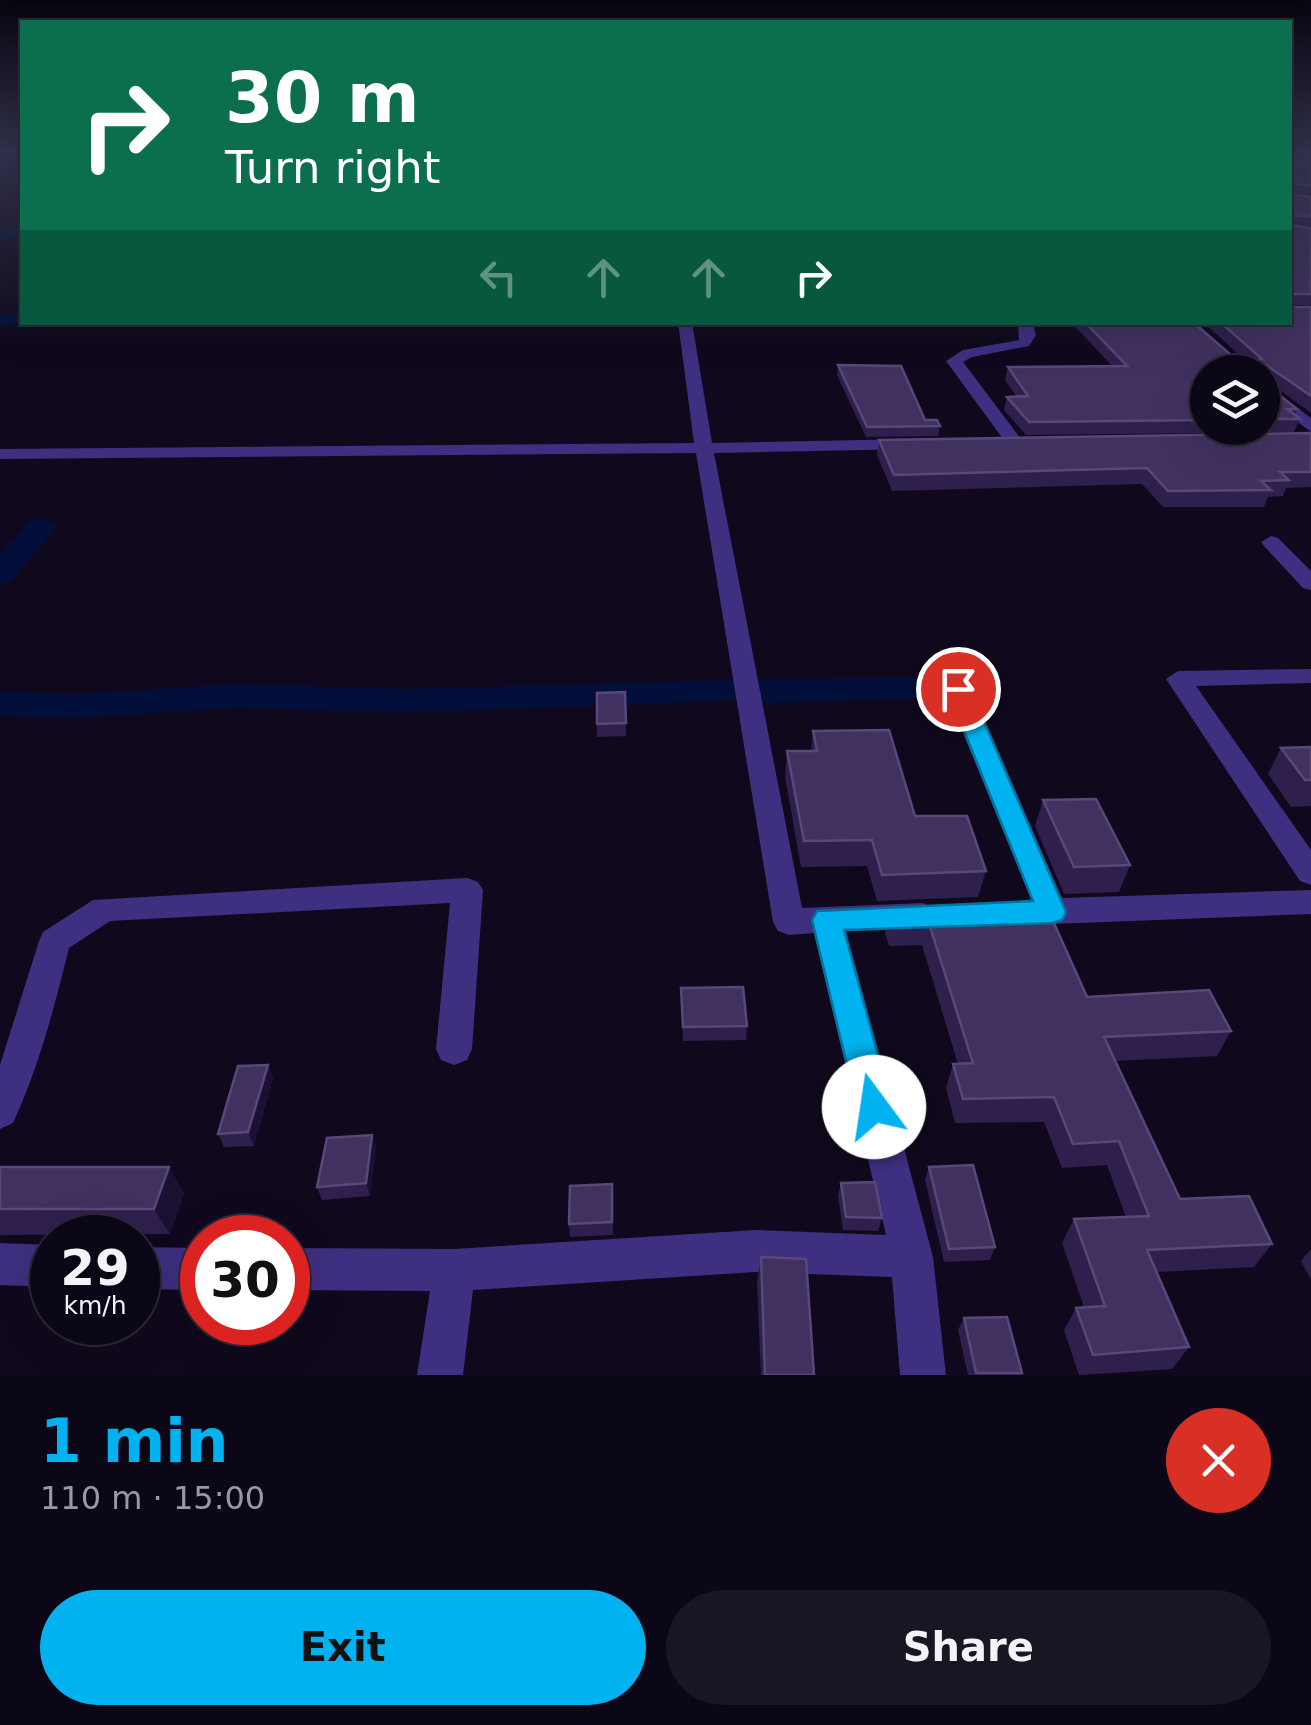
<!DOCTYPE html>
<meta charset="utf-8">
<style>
:root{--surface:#0c0716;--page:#1a1523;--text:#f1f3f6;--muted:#9a99a1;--line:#2c2835;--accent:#00b3f0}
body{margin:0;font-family:"DejaVu Sans",sans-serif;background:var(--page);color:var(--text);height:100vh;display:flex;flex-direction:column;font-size:38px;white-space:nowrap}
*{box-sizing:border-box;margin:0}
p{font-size:32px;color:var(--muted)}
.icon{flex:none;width:55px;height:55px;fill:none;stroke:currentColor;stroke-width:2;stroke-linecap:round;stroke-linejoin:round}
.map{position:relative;height:1375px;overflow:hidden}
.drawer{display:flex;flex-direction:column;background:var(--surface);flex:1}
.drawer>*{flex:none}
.hud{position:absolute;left:20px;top:20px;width:1272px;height:305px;border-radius:0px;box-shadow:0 10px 40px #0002,0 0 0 2px var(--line);background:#0b6e4f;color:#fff;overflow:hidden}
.buttons{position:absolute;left:1190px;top:355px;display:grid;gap:20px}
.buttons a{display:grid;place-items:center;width:90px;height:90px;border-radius:50%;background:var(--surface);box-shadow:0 10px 40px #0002,0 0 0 2px var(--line);font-size:50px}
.speed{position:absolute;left:30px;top:1215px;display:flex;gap:20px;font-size:50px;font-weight:700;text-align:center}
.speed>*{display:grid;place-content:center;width:130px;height:130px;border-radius:50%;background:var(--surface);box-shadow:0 10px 40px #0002,0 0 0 2px var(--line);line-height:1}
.speed small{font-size:25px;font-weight:400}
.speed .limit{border:15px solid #d22;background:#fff;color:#111}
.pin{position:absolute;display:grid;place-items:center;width:85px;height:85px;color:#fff;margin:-42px;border:5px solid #fff;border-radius:50%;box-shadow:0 2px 10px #0007}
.me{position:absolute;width:110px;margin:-55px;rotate:346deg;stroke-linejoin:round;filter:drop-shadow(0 0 8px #0008)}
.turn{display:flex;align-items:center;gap:35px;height:210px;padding:0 40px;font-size:45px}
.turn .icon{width:130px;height:130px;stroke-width:2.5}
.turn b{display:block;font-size:70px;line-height:85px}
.lanes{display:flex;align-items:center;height:95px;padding:0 40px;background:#0003;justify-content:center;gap:50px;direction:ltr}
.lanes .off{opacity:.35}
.round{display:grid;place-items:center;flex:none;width:105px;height:105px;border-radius:52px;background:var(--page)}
.summary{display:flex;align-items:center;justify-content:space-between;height:170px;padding:0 40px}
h1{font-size:60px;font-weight:700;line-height:75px;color:var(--accent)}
.primary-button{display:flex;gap:20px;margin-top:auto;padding:20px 40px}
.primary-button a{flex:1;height:115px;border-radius:60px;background:var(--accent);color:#111;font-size:40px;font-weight:700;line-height:115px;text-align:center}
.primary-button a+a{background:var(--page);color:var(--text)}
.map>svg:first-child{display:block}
</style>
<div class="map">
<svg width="1311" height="1375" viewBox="0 0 1311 1375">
<rect width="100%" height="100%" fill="#10091d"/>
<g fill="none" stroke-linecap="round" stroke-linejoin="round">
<g fill="#030f3b" fill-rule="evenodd">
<polygon points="22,227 22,237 0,240 0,230"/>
<polygon points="0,314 22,314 22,322 31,322 0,326"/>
<polygon points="42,517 57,526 11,581 0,584 0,554 31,520"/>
<polygon points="942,677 955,681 961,689 955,697 768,703 755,699 749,691 755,683 768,679"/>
<polygon points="728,680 741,684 747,692 741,700 407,713 236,708 77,718 0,716 0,692 77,694 236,684 407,689"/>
</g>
<g fill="#3f2f81" fill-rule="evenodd">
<polygon points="678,322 692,322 712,443 913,439 922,444 913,449 714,453 802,908 922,903 933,907 938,916 933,925 922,929 846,931 933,1257 946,1375 900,1375 892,1277 756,1272 473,1290 463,1375 417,1375 430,1291 288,1290 288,1248 454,1249 756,1230 886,1235 814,933 789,935 778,931 773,922 696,453 0,459 0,449 694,443"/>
<polygon points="1018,322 1032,322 1036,335 1029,346 972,357 963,362 1024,443 1015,448 1009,447 946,361 963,350 1019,340"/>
<polygon points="1262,381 1311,418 1311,432 1262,395"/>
<polygon points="1271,536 1278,538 1311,571 1311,590 1303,588 1264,546 1261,542"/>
<polygon points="1311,669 1311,683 1196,686 1311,850 1311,885 1300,881 1166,679 1178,671"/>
<polygon points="958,681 971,689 1062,898 1311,890 1311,914 1052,924 1006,921 1001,912 1006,903 1031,899 945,689"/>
<path d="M467,878L478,882L483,890L472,1049L467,1060L454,1065L441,1060L436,1049L450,903L110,921L69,948C54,1008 39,1067 13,1123L0,1129V1065L39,941L43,932L93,900Z"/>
<polygon points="0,1243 52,1245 52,1287 0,1285"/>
<polygon points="138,1247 202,1248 202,1290 138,1289"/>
</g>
</g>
<g fill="#2f1f4d" fill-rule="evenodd">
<polygon points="1290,154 1311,154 1311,194 1290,193"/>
<path d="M1290,194L1311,197V226L1291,225L1311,228V305H1292V307H1311V413L1264,379L1263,382L1297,409L1295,415L1300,419L1294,432L1026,435L1004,410L1007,397H1017L1005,380L1008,367L1112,366L1071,322H1193L1239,362L1246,361L1203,322H1290ZM1208,372H1262V428H1208Z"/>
<polygon points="838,365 925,420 940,426 938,436 866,437 837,375"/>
<polygon points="1311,433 1311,487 1286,488 1283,496 1268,497 1264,507 1163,507 1142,484 892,491 877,455 879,440"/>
<polygon points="625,692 626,736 597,737 597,724"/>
<polygon points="813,731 915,816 986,871 978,897 877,901 867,866 801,867 785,777 787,751 811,751"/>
<polygon points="1311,747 1311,806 1291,807 1268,774 1281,748"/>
<polygon points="1043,800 1130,865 1119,892 1064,894 1035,826"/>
<polygon points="1045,903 1087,997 1231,1031 1217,1056 1115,1061 1180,1199 1272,1244 1254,1267 1157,1272 1189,1347 1172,1369 1079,1375 1064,1330 1076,1308 1084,1307 1062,1243 1074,1219 1126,1217 1107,1165 1062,1168 1044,1122 955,1123 946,1088 953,1064 958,1064 922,945 889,946 885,933 890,908"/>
<polygon points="681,988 747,1026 746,1040 683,1041"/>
<polygon points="268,1065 273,1078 254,1146 224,1147 218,1134"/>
<polygon points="372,1135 376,1148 370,1196 322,1200 317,1187"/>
<polygon points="0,1167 184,1193 170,1234 0,1235"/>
<polygon points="929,1167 995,1247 990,1260 944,1262 925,1180"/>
<polygon points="841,1183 882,1218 878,1231 843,1230 838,1196"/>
<polygon points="612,1184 613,1235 570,1237 569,1224"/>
<polygon points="1311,1249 1311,1280 1301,1261"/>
<polygon points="761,1257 814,1375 761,1375 757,1282"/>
<polygon points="964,1318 1022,1373 1021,1375 968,1375 958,1330"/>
</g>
<g fill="#1b0f32">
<polygon points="268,1065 273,1078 254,1146 248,1132"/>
<polygon points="372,1135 376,1148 370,1196 366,1183"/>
<polygon points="169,1167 184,1193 170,1234 154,1209"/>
</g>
<g fill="#413160" stroke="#584879" stroke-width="2.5">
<polygon points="1290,154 1311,154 1311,185 1293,184 1290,192"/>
<polygon points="1290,194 1311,197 1311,216 1293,216 1290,224"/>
<polygon points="1290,225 1311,228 1311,294 1291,294 1292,307 1311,307 1311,396 1266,365 1263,382 1297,409 1287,409 1300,419 1262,419 1262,372 1208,372 1208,420 1029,422 1007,397 1028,396 1008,367 1127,366 1085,322 1193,322 1239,362 1262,359 1220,322 1290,322"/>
<polygon points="838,365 901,366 925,420 937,420 940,426 867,427"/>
<polygon points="1311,433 1311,472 1280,472 1289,480 1261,481 1271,490 1168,491 1147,468 894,475 879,440"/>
<polygon points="625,692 626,723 597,724 597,693"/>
<polygon points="889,730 915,816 967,816 986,871 882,875 872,840 804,841 787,751 817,751 813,731"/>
<polygon points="1311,747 1311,780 1305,780 1281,748"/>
<polygon points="1096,799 1130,865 1074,867 1043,800"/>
<polygon points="1045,903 1087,997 1209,990 1231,1031 1104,1037 1180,1199 1249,1196 1272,1244 1147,1250 1189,1347 1093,1355 1076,1308 1105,1306 1074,1219 1149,1216 1119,1141 1073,1144 1054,1097 963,1099 953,1064 973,1063 928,920 894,922 890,908"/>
<polygon points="743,987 747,1026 683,1027 681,988"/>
<polygon points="268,1065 248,1132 218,1134 238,1066"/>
<polygon points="372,1135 366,1183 317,1187 327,1138"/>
<polygon points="973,1165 995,1247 949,1249 929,1167"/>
<polygon points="0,1167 169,1167 154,1209 0,1209"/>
<polygon points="875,1182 882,1218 846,1217 841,1183"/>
<polygon points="612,1184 612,1222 569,1224 570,1186"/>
<polygon points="761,1257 806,1259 814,1375 765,1375"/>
<polygon points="1007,1317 1022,1373 976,1373 964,1318"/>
</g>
<linearGradient id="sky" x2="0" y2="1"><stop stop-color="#090510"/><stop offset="0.44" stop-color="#31324c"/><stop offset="1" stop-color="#31324c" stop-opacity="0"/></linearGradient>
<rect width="1311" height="347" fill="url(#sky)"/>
<polygon fill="#00b3f0" stroke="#00749c" stroke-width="2.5" points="958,682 970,689 1066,912 1062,920 1052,923 844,930 892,1107 887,1118 874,1123 862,1118 857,1107 812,920 817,911 1033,901 947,689"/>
</svg>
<div class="buttons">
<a><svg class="icon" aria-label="layers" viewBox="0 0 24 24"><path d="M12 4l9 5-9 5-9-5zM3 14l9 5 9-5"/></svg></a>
</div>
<div class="speed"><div>29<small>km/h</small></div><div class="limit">30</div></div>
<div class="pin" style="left:958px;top:689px;background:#d93025"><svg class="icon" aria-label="arrive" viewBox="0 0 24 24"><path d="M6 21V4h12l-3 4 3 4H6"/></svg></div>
<svg class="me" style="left:874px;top:1107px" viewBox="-20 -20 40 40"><circle r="19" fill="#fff"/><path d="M0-13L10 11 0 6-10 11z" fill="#00b3f0"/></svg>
<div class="hud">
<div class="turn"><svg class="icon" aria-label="right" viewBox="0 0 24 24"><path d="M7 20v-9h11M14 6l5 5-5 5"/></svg><div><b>30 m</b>Turn right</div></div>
<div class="lanes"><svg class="icon off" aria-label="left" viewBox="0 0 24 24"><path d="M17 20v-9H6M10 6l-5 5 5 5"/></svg><svg class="icon off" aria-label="ahead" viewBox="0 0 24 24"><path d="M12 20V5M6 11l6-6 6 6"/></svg><svg class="icon off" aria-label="ahead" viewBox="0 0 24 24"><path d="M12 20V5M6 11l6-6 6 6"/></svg><svg class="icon" aria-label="right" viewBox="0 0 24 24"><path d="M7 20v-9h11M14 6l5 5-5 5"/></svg></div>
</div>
</div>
<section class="drawer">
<div class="summary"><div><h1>1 min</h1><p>110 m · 15:00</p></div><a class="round" style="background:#d93025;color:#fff"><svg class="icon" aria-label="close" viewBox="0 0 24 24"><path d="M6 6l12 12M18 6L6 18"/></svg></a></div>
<div class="primary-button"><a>Exit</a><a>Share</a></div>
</section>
